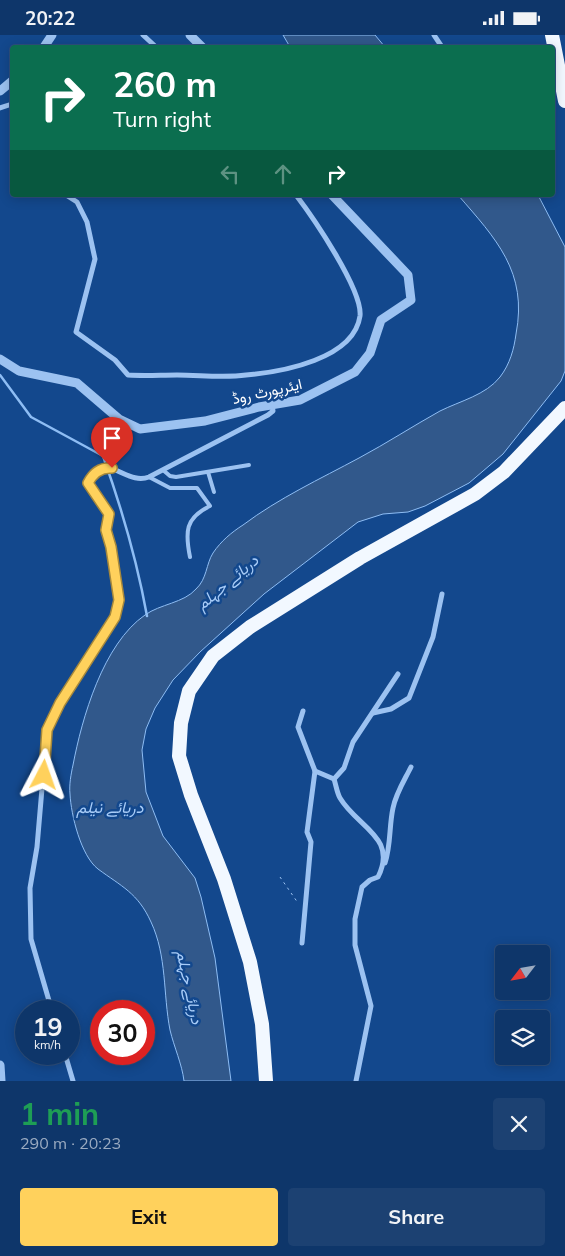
<!DOCTYPE html>
<meta charset="utf-8">
<style>
:root{--surface:#0e366a;--page:#1c4172;--text:#f1f3f6;--muted:#9babc1;--line:#2e507e;--accent:#ffd15c}
body{margin:0;font-family:Mulish,Vazirmatn,sans-serif;background:var(--page);color:var(--text);height:100vh;display:flex;flex-direction:column;font-size:19px;white-space:nowrap}
*{box-sizing:border-box;margin:0}
p{font-size:16px;color:var(--muted)}
.icon{flex:none;width:28px;height:28px;fill:none;stroke:currentColor;stroke-width:2;stroke-linecap:round;stroke-linejoin:round}
.map{position:relative;height:1046px;overflow:hidden}
.side{display:flex;flex-direction:column;background:var(--surface);flex:1}
.side>*{flex:none}
.guide{position:absolute;left:10px;top:10px;width:545px;height:152px;border-radius:5px;box-shadow:0 2px 12px #0003,0 0 0 1px var(--line);background:#0b6e4f;color:#fff;overflow:hidden}
.needle{width:32px;rotate:239deg}
.controls{position:absolute;left:495px;top:910px;display:grid;gap:10px}
.controls a{display:grid;place-items:center;width:55px;height:55px;border-radius:5px;background:var(--surface);box-shadow:0 2px 12px #0003,0 0 0 1px var(--line);font-size:25px}
.speed{position:absolute;left:15px;top:965px;display:flex;gap:10px;font-size:25px;font-weight:700;text-align:center}
.speed>*{display:grid;place-content:center;width:65px;height:65px;border-radius:50%;background:var(--surface);box-shadow:0 2px 12px #0003,0 0 0 1px var(--line);line-height:1}
.speed small{font-size:12px;font-weight:400}
.speed .limit{border:8px solid #d22;background:#fff;color:#111}
.pin{position:absolute;display:grid;place-items:center;width:42px;height:42px;color:#fff;margin:-51px -21px;border-radius:50% 50% 50% 0;rotate:-45deg;box-shadow:0 0 5px #0007}
.pin .icon{rotate:45deg}
.me{position:absolute;width:55px;margin:-28px;rotate:4deg;stroke-linejoin:round;filter:drop-shadow(0 0 4px #0008)}
.turn{display:flex;align-items:center;gap:18px;height:105px;padding:0 20px;font-size:22px}
.turn .icon{width:65px;height:65px;stroke-width:2.5}
.turn b{display:block;font-size:35px;line-height:42px}
.lanes{display:flex;align-items:center;height:48px;padding:0 20px;background:#0003;justify-content:center;gap:25px;direction:ltr}
.lanes .off{opacity:.35}
.round{display:grid;place-items:center;flex:none;width:52px;height:52px;border-radius:5px;background:var(--page)}
.headline{display:flex;align-items:center;justify-content:space-between;height:85px;padding:0 20px}
h1{font-size:30px;font-weight:700;line-height:38px;color:#1e9e55}
.primary-button{display:flex;gap:10px;margin-top:auto;padding:10px 20px}
.primary-button a{flex:1;height:58px;border-radius:5px;background:var(--accent);color:#111;font-size:20px;font-weight:700;line-height:58px;text-align:center}
.primary-button a+a{background:var(--page);color:var(--text)}
.status{display:flex;justify-content:space-between;align-items:center;height:35px;padding:0 25px;background:var(--surface);direction:ltr}
.status svg{height:14px;fill:currentColor}
.map>svg:first-child{display:block}
</style>
<div class="status"><b>20:22</b><svg viewBox="0 0 49 12"><path d="M0 12V9h3v3zM5 12V6h3v6zM10 12V3h3v9zM15 12V0h3v12zM26 1h20v11H26zM47 4h2v5h-2z"/></svg></div>
<div class="map">
<svg width="565" height="1046" viewBox="0 0 565 1046">
<rect width="100%" height="100%" fill="#13488d"/>
<g fill="#31588b" stroke="#8ebdf4">
<polygon points="283,0 375,0 385,12 290,12"/>
<path d="M458,160H538L565,212V336L561,346L503,419L469,448L425,471L408,477L383,479L358,487L264,559L200,617L173,645L155,673L146,694L142,715L146,757L163,801L195,843L201,862L215,923L231,1046H184C182,1029 174,1012 170,995C163,959 167,921 151,887C138,858 121,851 98,834C81,821 71,780 70,759C69,750 71,739 73,730C82,683 103,609 145,580C160,569 184,568 196,554C207,544 206,529 213,518C221,506 232,497 243,490C279,463 320,444 359,423C387,408 413,391 440,376C460,366 486,360 500,342C510,329 514,314 516,299C528,237 496,204 458,160Z"/>
</g>
<g fill="none" stroke-linecap="round" stroke-linejoin="round">
<path stroke="#8ebdf4" stroke-width="2.5" d="M0,340L31,382L103,421C122,474 137,526 147,581"/>
<polyline stroke="#9cc2f1" stroke-width="1" stroke-dasharray="2.5 4" stroke-linecap="butt" points="280,842 298,868"/>
<g stroke="#9cc2f1" stroke-width="4">
<polyline points="163,435 170,441 176,442 249,430"/>
<polyline points="208,437 214,457"/>
<path d="M149,442L170,453H197L210,471C185,483 185,497 190,522"/>
</g>
<g stroke="#9cc2f1" stroke-width="5">
<polyline points="143,0 156,12"/>
<polyline points="434,0 442,12"/>
<polyline points="0,73 12,69"/>
<path d="M66,160L77,167L87,187L95,224L76,297L115,325L128,340C145,341 160,340 177,340C200,340 224,343 246,340C282,337 354,324 360,281C363,255 312,181 296,160"/>
<path d="M303,676L298,692L315,736L334,744C336,750 337,758 340,763C357,792 398,802 378,842L370,845L362,852L355,884V910L371,971L356,1046"/>
<polyline points="373,678 391,674 409,663 433,602 442,559"/>
<polyline points="334,744 344,733 353,707 398,639"/>
<path d="M385,828C391,810 389,791 393,773C396,758 404,746 411,732"/>
<polyline points="302,908 311,807 307,797 315,736"/>
<path d="M52,976L31,904L30,853L37,812L47,695L60,668L115,582L119,565L111,512L106,495L109,479L88,448L103,432C120,433 132,448 149,442L268,380L273,376L272,370"/>
<polyline points="65,1019 73,1046"/>
</g>
<g stroke="#9cc2f1" stroke-width="9">
<polyline points="190,0 202,12"/>
<polyline points="44,12 52,0"/>
<polyline points="0,56 12,46"/>
<polyline points="0,324 19,336 77,348 119,384 140,394 205,386 259,372 300,365 355,337 370,318 381,285 411,265 408,240 332,160"/>
<polyline points="0,1030 1,1046"/>
</g>
<g stroke="#f2f8ff" stroke-width="14">
<polyline points="552,0 565,66"/>
<polyline points="266,1046 262,989 250,927 224,844 191,760 179,721 181,688 189,656 213,621 250,592 360,523 475,459 504,437 565,373"/>
</g>
</g>
<g fill="none" stroke-linecap="round" stroke-linejoin="round">
<defs>
<path id="route" d="M44,740L47,695L60,668L115,582L119,565L111,512L106,495L109,479L88,448C93,438 100,432 112,433"/>
</defs>
<use href="#route" stroke="#a6883c" stroke-width="12"/>
<use href="#route" stroke="#ffd15c" stroke-width="9"/>
</g>
<g text-anchor="middle" dominant-baseline="central" stroke-width="5" stroke-linejoin="round" paint-order="stroke">
<g font-size="15" fill="#fff" stroke="#13488d">
<text transform="translate(267 356) rotate(-13)">ایئرپورٹ روڈ</text>
</g>
<g font-size="16" font-style="italic" fill="#a8ccf8" stroke="#13488d">
<text transform="translate(227 547) rotate(-40)">دریائے جہلم</text>
<text x="110" y="772">دریائے نیلم</text>
<text transform="translate(190 952) rotate(78)">دریائے جہلم</text>
</g>
</g>
</svg>
<div class="controls">
<a><svg class="needle" viewBox="-14 -14 28 28"><path d="M0-13l5 13h-10z" fill="#e53935"/><path d="M0 13l5-13h-10z" fill="#9babc1"/></svg></a>
<a><svg class="icon" aria-label="layers" viewBox="0 0 24 24"><path d="M12 4l9 5-9 5-9-5zM3 14l9 5 9-5"/></svg></a>
</div>
<div class="speed"><div>19<small>km/h</small></div><div class="limit">30</div></div>
<div class="pin" style="left:112px;top:433px;background:#d93025"><svg class="icon" aria-label="arrive" viewBox="0 0 24 24"><path d="M6 21V4h12l-3 4 3 4H6"/></svg></div>
<svg class="me" style="left:44px;top:740px" viewBox="-20 -20 40 40"><path d="M0-17L14 15 0 8-14 15z" fill="#ffd15c" stroke="#fff" stroke-width="4"/></svg>
<div class="guide">
<div class="turn"><svg class="icon" aria-label="right" viewBox="0 0 24 24"><path d="M7 20v-9h11M14 6l5 5-5 5"/></svg><div><b>260 m</b>Turn right</div></div>
<div class="lanes"><svg class="icon off" aria-label="left" viewBox="0 0 24 24"><path d="M17 20v-9H6M10 6l-5 5 5 5"/></svg><svg class="icon off" aria-label="ahead" viewBox="0 0 24 24"><path d="M12 20V5M6 11l6-6 6 6"/></svg><svg class="icon" aria-label="right" viewBox="0 0 24 24"><path d="M7 20v-9h11M14 6l5 5-5 5"/></svg></div>
</div>
</div>
<section class="side">
<div class="headline"><div><h1>1 min</h1><p>290 m · 20:23</p></div><a class="round"><svg class="icon" aria-label="close" viewBox="0 0 24 24"><path d="M6 6l12 12M18 6L6 18"/></svg></a></div>
<div class="primary-button"><a>Exit</a><a>Share</a></div>
</section>
